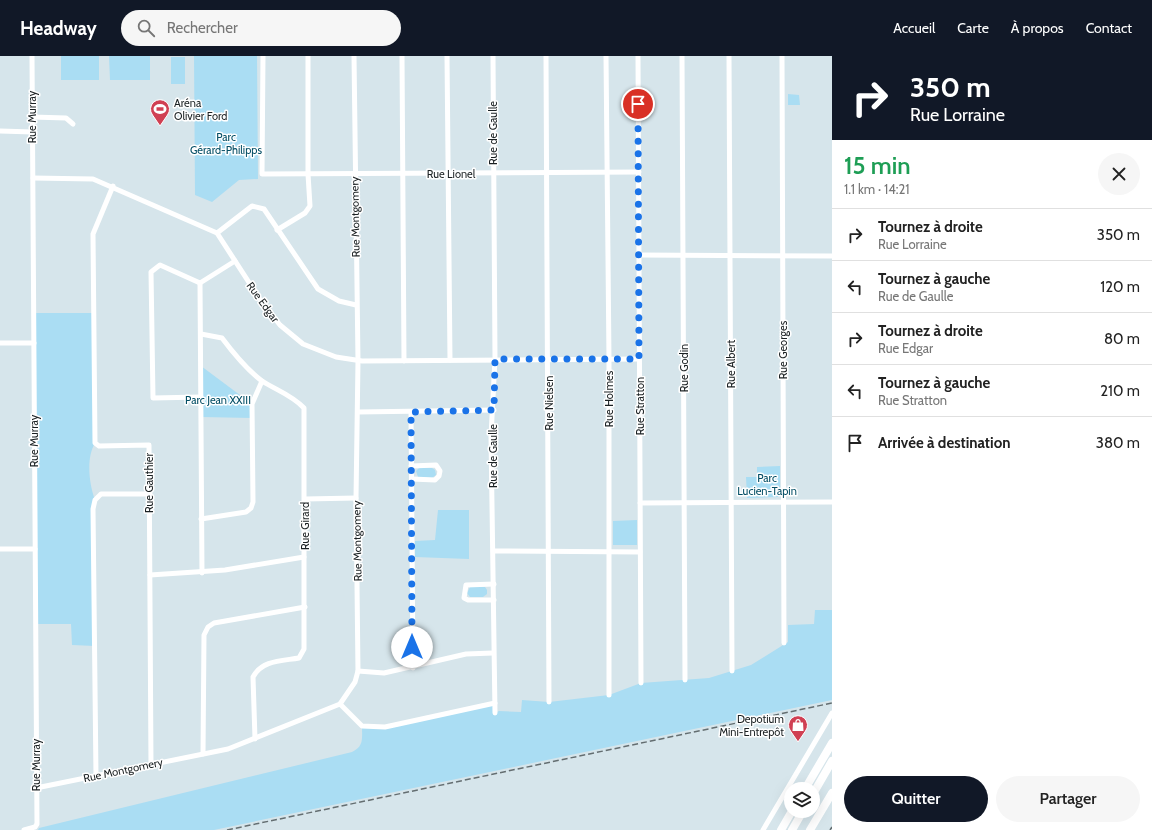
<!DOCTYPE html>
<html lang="fr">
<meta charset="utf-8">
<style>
:root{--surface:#fff;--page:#f6f6f6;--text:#222;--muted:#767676;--line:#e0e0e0;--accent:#111827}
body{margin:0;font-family:Cabin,sans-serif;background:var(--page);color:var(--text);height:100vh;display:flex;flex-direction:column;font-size:15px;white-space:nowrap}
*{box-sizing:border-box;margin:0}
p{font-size:13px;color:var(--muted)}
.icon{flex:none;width:22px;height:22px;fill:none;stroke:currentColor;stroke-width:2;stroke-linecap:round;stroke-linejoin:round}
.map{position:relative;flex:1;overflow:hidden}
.details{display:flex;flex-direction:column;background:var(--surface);width:320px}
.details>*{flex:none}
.banner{background:#111827;color:#fff;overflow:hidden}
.tools{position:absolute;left:784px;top:726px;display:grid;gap:8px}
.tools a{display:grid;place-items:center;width:36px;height:36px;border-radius:50%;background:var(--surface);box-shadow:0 4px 16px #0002;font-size:20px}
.pin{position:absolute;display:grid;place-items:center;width:34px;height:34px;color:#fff;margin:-17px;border:2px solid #fff;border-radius:50%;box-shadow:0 1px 4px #0007}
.me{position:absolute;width:44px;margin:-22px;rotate:0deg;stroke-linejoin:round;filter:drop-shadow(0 0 3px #0008)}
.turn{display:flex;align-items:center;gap:14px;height:84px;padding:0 12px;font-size:18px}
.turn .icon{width:52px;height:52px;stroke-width:2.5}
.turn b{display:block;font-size:28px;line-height:34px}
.round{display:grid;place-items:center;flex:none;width:42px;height:42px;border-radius:21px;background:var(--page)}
.summary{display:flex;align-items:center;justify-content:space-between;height:68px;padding:0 12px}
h1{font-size:24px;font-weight:600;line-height:30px;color:#1e9e55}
.button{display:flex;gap:8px;margin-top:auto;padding:8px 12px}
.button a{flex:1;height:46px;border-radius:24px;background:var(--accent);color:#fff;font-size:16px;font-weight:600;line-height:46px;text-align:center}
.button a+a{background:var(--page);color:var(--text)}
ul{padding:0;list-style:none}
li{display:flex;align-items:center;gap:12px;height:52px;padding:0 12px;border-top:1px solid var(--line)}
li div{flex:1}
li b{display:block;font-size:15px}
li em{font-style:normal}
header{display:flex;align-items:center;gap:24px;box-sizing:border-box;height:56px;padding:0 20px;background:var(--accent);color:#fff}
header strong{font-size:19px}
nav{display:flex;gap:22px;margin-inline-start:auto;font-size:14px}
.search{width:280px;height:36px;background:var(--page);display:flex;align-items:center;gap:10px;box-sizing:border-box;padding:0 14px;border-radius:22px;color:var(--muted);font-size:15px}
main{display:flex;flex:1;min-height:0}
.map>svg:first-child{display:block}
</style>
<header>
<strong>Headway</strong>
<div class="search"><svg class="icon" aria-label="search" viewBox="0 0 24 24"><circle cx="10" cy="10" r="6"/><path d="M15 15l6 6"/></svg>Rechercher</div>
<nav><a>Accueil</a><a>Carte</a><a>À propos</a><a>Contact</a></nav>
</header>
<main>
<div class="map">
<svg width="832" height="774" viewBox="0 0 832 774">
<rect width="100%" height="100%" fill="#d6e5eb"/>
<g fill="#aaddf3">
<rect x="61" y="0" width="38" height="24"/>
<polygon points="109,0 150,0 150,24 110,24"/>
<polygon points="194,0 257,0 258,123 239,124 212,146 195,139"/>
<rect x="171" y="1" width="14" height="27"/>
<polygon points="788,38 799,39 800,49 788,49"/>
<path d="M34,257H94L95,387C86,402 89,428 95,444V590L72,589L71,568H36Z"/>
<polygon points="201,310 252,348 252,362 201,361"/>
<polygon points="780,410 780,439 778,441 747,442 746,421 757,421 757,411"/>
<polygon points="419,412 432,412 435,414 436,419 432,422 418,421 416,415"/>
<polygon points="438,454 469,454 469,503 415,501 415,485 435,484"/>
<polygon points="637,464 637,489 613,489 613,465"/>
<polygon points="470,531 485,531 487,534 487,538 483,541 470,541 467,537"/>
<path d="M815,554H832V644L214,774H38L39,772L352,696C364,690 362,683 362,670L385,671L495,647V657L499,655L521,656L522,644L549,646L609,639L641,627L709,622L751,609L788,586V569L814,568Z"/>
</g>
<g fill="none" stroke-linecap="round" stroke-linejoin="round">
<g stroke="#fff" stroke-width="5">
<polyline points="263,0 262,118 639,116"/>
<polyline points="402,0 404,305"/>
<polyline points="447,0 450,304"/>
<polyline points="493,0 495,303 491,380 495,657"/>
<polyline points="546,0 549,646"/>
<polyline points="606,0 609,303 609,639"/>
<polyline points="638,0 641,627"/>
<polyline points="682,0 685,624"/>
<polyline points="729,0 732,615"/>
<polyline points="782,0 784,587"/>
<polyline points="32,61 66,62 73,68"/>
<polyline points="0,75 33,76"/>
<polyline points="33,122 93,123 217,177 261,245 280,269 303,288 336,301 362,305 639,303"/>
<polyline points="113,130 93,178 95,387 99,390 149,389 151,709"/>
<polyline points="277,174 305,157 310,150 308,118 308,0"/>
<polyline points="217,177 252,150 264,153 318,233 339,245 356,249"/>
<polyline points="639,199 832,200"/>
<polyline points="200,227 202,517"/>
<polyline points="200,227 160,209 151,216 153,342 201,341"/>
<polyline points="200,227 235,205"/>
<path d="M201,278L222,282C234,298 246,313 262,325C276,334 292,339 304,352V593L299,602C282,605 262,604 253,621L255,683"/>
<polyline points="0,287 34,287"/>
<polyline points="358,356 494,354"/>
<polyline points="411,356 413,612"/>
<polyline points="411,410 436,409 440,415 439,420 435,424 412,423"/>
<polyline points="305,443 356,442"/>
<polyline points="640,447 832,446"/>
<polyline points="201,463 246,456 251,452 253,446 252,348 262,325"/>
<polyline points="0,493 35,493"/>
<polyline points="493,495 640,496"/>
<polyline points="150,519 225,514 304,501"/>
<polyline points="494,544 468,544 464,542 466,529 494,528"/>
<polyline points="358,615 384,617 466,598 493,597"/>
<polyline points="340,648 362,670 385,671 495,647"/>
<polyline points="203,698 204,579 208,571 214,567 305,551"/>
<polyline points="96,720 93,453 95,444 101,438 150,438"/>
<polyline points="36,732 228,693 340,648 355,626 358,615 356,442 358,305 354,0"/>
<polyline points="24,774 35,771 37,768 32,0"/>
<polyline points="763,774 832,657"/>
</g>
<g stroke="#fff" stroke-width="8">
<polyline points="805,733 832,687"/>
<polyline points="813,738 832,705"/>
<polyline points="781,774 792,755"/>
<polyline points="792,774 803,755"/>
<polyline points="810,774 832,737"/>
</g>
<g stroke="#646e71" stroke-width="1.5" stroke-dasharray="6 3" stroke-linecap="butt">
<polyline points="227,774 832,647"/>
<polyline points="830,774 832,771"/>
</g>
</g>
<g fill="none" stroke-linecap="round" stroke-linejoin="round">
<polyline stroke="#1a73e8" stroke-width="7" stroke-dasharray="0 12.6" points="412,591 411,356 494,354 495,303 639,303 638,48"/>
</g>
<defs>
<symbol id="stadium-pin" viewBox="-11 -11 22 30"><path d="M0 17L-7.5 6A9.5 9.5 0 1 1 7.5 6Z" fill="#d04053" stroke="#fff"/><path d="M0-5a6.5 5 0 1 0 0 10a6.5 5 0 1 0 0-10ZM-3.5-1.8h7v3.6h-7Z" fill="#fff"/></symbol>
<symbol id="shop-pin" viewBox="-11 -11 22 30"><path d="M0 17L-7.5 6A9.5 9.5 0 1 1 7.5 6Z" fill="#d04053" stroke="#fff"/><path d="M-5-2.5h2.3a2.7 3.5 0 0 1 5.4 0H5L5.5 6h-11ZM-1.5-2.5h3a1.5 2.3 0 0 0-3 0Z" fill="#fff"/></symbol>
</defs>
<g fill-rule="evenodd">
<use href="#stadium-pin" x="149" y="42" width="22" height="30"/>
<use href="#shop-pin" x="787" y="658" width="22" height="30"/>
</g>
<g text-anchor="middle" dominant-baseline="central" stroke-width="3" stroke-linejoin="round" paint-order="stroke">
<g font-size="11" fill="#1b2123" stroke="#fff" text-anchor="start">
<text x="174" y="47">Aréna<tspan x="174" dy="13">Olivier Ford</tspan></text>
<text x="784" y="663" text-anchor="end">Depotium<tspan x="784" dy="13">Mini-Entrepôt</tspan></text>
</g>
<g font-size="11" fill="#1b2123" stroke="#fff">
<text transform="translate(32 61) rotate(-90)">Rue Murray</text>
<text transform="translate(493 77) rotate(-90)">Rue de Gaulle</text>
<text x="451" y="118">Rue Lionel</text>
<text transform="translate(355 161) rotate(-91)">Rue Montgomery</text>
<text transform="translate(263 246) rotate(54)">Rue Edgar</text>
<text transform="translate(783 294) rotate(-90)">Rue Georges</text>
<text transform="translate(731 308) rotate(-90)">Rue Albert</text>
<text transform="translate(684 312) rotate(-90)">Rue Godin</text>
<text transform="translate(609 343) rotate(-90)">Rue Holmes</text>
<text transform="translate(549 347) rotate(-90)">Rue Nielsen</text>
<text transform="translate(640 350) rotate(-90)">Rue Stratton</text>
<text transform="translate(34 385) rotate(-90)">Rue Murray</text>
<text transform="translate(493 400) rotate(-90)">Rue de Gaulle</text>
<text transform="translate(149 427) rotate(-90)">Rue Gauthier</text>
<text transform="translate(305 470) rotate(-90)">Rue Girard</text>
<text transform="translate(357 485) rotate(-91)">Rue Montgomery</text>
<text transform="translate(36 709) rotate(-90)">Rue Murray</text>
<text transform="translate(123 714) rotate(-12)">Rue Montgomery</text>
</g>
<g font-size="11" fill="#024d64" stroke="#fff">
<text x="226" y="81">Parc<tspan x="226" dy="13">Gérard-Philipps</tspan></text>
<text x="218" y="344">Parc Jean XXIII</text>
<text x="767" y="422">Parc<tspan x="767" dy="13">Lucien-Tapin</tspan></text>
</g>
</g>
</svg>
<div class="tools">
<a><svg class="icon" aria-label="layers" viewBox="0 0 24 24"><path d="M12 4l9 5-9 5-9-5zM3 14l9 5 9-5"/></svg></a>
</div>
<div class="pin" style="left:638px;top:48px;background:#d93025"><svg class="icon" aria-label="arrive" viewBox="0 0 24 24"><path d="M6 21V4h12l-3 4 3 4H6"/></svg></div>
<svg class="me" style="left:412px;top:591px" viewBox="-20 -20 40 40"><circle r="19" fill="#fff"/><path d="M0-13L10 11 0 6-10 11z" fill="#1a73e8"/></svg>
</div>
<section class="details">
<div class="banner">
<div class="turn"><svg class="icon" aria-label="right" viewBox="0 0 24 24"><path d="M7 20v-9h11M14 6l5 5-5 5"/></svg><div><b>350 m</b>Rue Lorraine</div></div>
</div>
<div class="summary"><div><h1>15 min</h1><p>1.1 km · 14:21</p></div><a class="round"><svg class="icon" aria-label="close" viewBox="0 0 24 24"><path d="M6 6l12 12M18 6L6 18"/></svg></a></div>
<ul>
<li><svg class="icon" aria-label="right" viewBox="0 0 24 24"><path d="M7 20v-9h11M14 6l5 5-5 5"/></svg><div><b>Tournez à droite</b><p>Rue Lorraine</p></div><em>350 m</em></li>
<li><svg class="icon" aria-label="left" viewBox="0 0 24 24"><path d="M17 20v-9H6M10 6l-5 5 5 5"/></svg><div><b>Tournez à gauche</b><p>Rue de Gaulle</p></div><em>120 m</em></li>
<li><svg class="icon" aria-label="right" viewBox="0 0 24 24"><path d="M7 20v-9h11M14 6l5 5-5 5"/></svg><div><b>Tournez à droite</b><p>Rue Edgar</p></div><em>80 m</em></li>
<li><svg class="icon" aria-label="left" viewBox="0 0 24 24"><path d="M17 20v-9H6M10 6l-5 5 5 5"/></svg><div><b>Tournez à gauche</b><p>Rue Stratton</p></div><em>210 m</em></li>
<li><svg class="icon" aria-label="arrive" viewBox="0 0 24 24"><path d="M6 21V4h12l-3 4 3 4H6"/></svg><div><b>Arrivée à destination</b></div><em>380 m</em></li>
</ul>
<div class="button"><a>Quitter</a><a>Partager</a></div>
</section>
</main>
